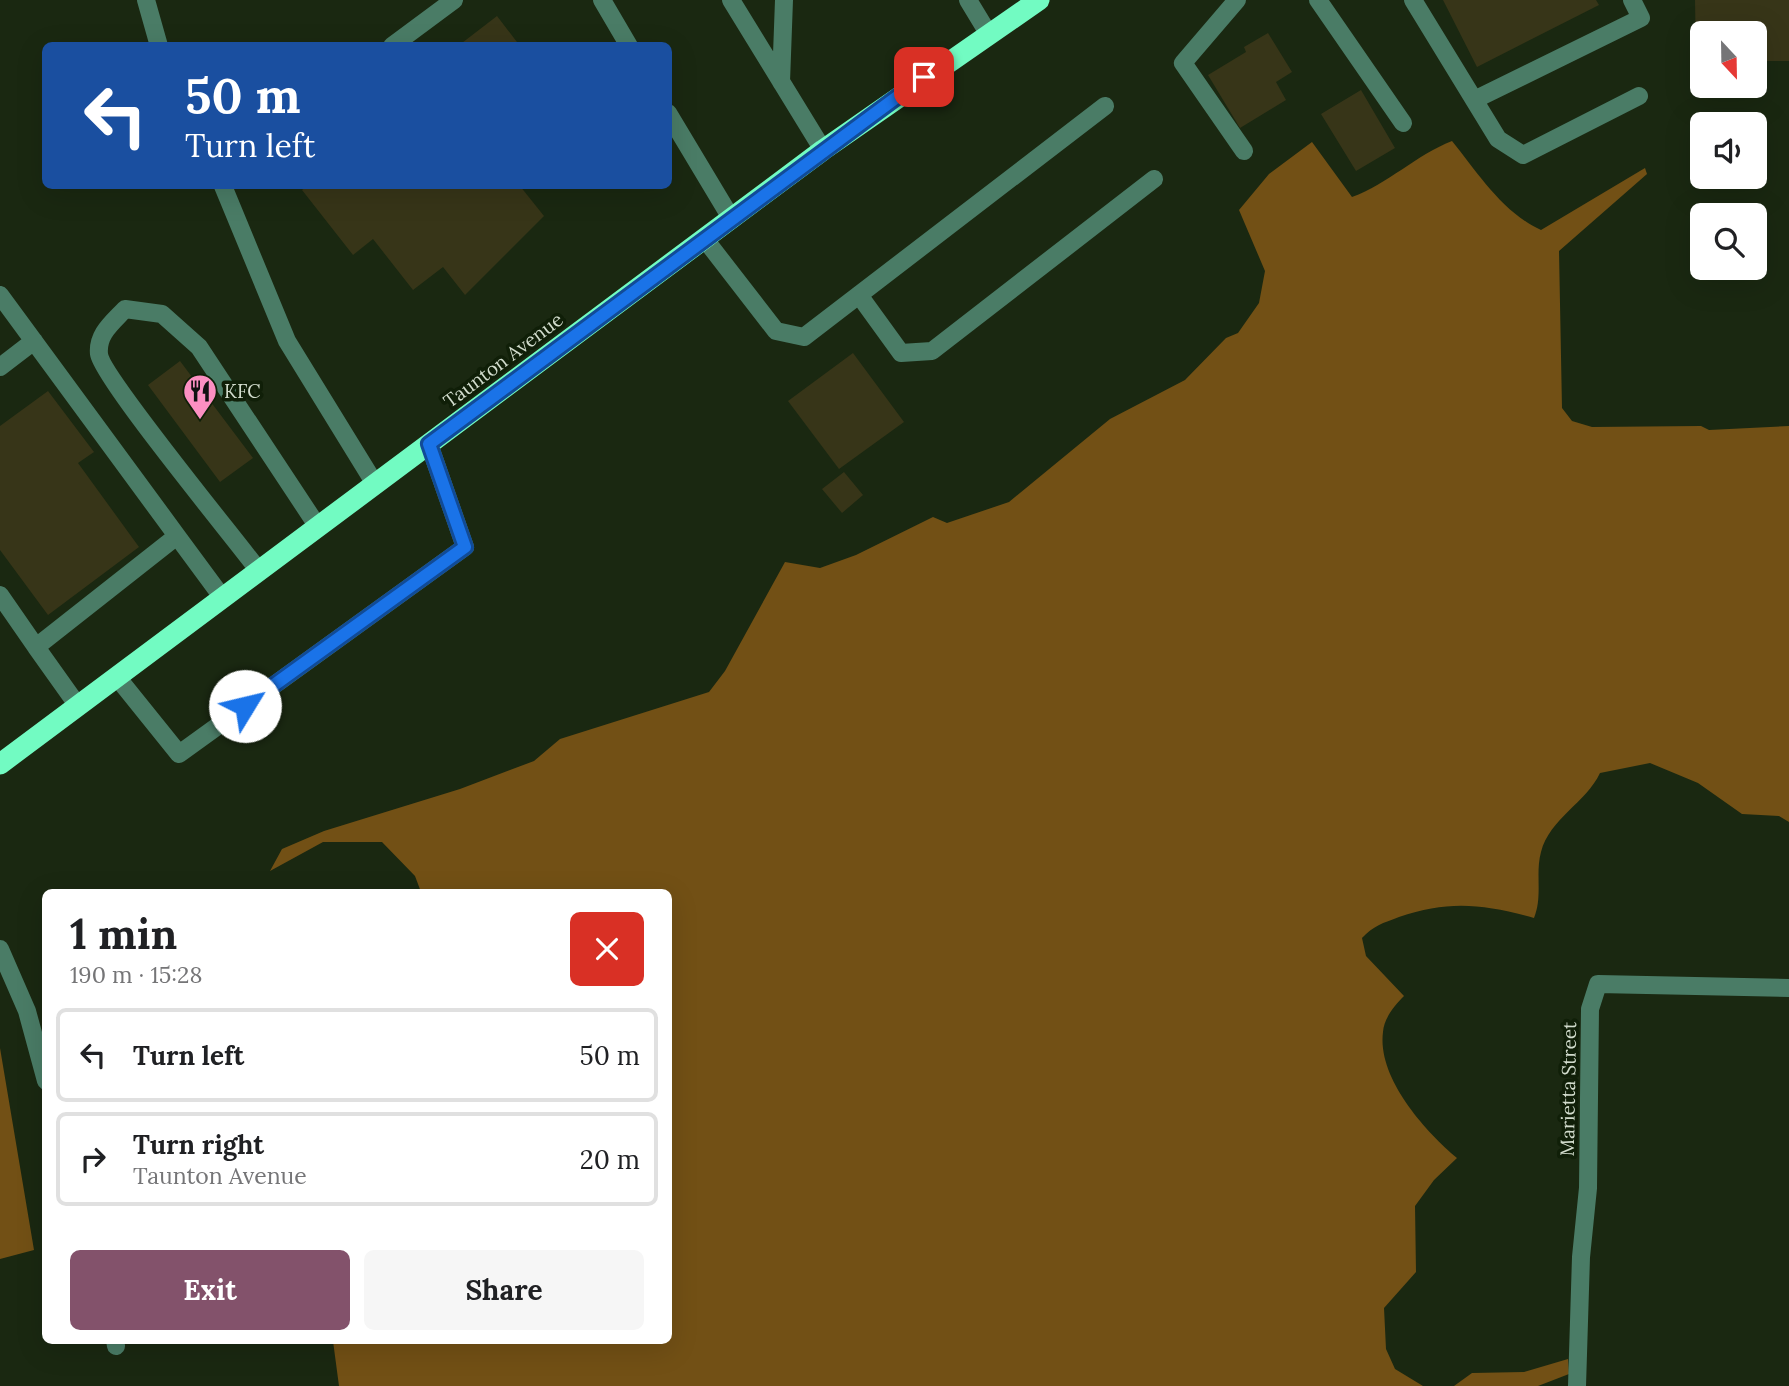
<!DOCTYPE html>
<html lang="en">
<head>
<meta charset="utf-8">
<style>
  :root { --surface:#fff; --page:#f6f6f6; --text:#202124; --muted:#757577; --line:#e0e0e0; --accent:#83526b }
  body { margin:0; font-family:Lora,serif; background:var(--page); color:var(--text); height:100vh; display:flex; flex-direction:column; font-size:26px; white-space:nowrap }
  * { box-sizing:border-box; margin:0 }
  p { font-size:23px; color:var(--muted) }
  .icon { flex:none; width:38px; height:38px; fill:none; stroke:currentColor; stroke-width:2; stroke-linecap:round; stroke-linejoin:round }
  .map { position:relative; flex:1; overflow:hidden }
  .panel { position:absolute; left:42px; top:889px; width:630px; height:455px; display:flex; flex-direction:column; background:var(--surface); border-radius:10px; box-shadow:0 7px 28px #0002 }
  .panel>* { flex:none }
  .top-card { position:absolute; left:42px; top:42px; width:630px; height:147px; border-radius:10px; box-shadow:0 7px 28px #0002; background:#1a4fa0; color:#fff; overflow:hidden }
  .needle { width:46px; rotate:158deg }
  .fabs { position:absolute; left:1690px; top:21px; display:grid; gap:14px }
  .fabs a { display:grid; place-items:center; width:77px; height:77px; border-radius:10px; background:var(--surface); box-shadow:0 7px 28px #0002; font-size:35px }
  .pin { position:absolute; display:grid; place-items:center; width:60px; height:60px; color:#fff; margin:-30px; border-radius:14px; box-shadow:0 4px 10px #0006 }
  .me { position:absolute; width:77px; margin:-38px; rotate:54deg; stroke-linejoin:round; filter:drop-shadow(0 0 5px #0008) }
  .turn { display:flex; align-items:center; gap:24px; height:147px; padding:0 28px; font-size:32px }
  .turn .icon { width:91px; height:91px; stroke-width:2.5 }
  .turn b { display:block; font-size:49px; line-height:60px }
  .round { display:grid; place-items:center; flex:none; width:74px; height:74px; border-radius:10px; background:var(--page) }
  .overview { display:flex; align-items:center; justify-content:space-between; height:119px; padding:0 28px }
  h1 { font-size:42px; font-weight:700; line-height:52px }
  .primary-button { display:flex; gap:14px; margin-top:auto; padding:14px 28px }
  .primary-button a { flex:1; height:80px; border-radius:10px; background:var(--accent); color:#fff; font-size:28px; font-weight:700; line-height:80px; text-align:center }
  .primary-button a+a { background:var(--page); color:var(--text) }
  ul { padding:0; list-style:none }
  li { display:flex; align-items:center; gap:21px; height:94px; margin:0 14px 10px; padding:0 14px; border:4px solid var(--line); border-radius:10px }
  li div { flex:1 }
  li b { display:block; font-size:26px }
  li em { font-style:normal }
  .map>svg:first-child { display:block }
  .forest { fill:#725015 }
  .building { fill:#373518 }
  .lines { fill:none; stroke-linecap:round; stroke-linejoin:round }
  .minor { stroke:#4a7c66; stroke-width:18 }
  .highway { stroke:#72fbc2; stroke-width:21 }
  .route-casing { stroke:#114b97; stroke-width:18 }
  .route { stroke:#1a73e8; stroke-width:12 }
  .labels { text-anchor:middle; stroke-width:7; stroke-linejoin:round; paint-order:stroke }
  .street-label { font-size:19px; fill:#d2dccd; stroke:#101f08 }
  .poi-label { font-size:19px; fill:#d2dccd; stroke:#101f08; text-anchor:start }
</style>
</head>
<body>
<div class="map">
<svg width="1789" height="1386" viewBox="0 0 1789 1386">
  <rect width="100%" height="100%" fill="#1a2811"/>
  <!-- forest -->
  <path class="forest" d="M1452,141C1478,173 1502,212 1541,230L1645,168L1647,174L1559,251L1562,408L1572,421L1592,427L1701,426L1709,430L1789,426V822L1779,816L1742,814L1698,783L1650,763L1600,773C1586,803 1550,818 1541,852C1535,874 1543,896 1534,918C1483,904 1449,900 1399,917C1383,923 1373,926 1362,938L1366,956L1404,996C1395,1005 1384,1018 1383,1032C1377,1078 1425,1131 1457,1158L1434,1180L1415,1206L1416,1272L1384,1308L1386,1349L1395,1369L1423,1386H339L333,1341L668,1340V892H421L415,876L382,842H323L270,871L282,849L324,831L460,789L534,761L560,739L709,692L725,671L785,562L820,568L856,555L933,517L947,523L1009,502L1110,419L1185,380L1226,338L1238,333L1259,303L1265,271L1239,210L1269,174L1312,142L1352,197C1388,184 1416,155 1452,141Z
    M0,1048L34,1250L0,1259Z
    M1568,1359L1569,1374L1538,1386H1454L1472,1373L1524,1372Z"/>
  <!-- building -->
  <path class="building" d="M1443,0H1596L1599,5L1477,67Z
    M1695,0H1789V61H1755V33H1703V63H1696Z
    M497,16L520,46H458Z
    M1268,33L1292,72L1276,82L1286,100L1240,128L1208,75L1246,52L1244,47Z
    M1361,90L1395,148L1356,171L1321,114Z
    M307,186H520L544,216L465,295L443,267L413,290L373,239L353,255L302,190Z
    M853,353L904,422L839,469L788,401Z
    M180,361L253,458L220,482L148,385Z
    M48,391L94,452L78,463L139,547L48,615L0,550V426Z
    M844,472L863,495L842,513L822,489Z"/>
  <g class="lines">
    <!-- minor -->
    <path class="minor" d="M146,0L159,46
      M602,0L629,46
      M731,0L823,150
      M968,0L988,33
      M1237,0L1183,63L1244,151
      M1318,0L1403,123
      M1413,0L1498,139L1523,155L1639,96
      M392,46L454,0
      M781,82L784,0
      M1474,100L1641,18L1632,0
      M668,113L731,218
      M223,186L287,341L375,484
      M704,238L776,331L804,337L1105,106
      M0,295L177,536
      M859,295L901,353L932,351L1154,179
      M0,367L34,341
      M259,571C236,540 101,376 99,354C97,334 112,323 125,309L162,314L199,347L318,527
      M0,595L36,647
      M117,677L179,754L465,547L429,444
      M78,706L36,647L177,536L222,597
      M0,949L27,1011L46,1081
      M115,1340L116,1346
      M1577,1386L1581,1257L1588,1188L1590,1009L1598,984L1789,988"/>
    <!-- highway -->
    <path class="highway" d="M0,764L823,150L1039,0"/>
  </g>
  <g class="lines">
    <!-- route casing -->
    <g class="route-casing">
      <path id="route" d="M245,706L465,547L429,444L924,77"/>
    </g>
    <!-- route -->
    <use href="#route" class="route"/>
  </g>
  <!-- icons -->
  <defs>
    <g id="restaurant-pin" transform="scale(1.75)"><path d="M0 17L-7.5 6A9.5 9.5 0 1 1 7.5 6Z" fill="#fc8fc2" stroke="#101f08"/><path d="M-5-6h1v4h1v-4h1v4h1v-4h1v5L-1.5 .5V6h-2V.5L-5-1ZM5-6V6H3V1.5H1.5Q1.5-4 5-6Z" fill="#111"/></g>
  </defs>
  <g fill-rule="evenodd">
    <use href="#restaurant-pin" x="200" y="391"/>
  </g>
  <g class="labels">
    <!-- street labels -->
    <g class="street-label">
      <text transform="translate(503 360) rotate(-37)" y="7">Taunton Avenue</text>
      <text transform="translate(1568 1089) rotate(-89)" y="7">Marietta Street</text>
    </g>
    <!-- poi labels -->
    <g class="poi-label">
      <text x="224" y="398">KFC</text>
    </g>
  </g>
</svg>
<div class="fabs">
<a><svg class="needle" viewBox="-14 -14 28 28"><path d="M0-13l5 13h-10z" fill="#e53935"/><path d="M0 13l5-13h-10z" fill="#757577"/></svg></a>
<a><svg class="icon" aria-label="sound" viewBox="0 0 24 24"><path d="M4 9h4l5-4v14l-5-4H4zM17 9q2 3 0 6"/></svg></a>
<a><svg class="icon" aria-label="search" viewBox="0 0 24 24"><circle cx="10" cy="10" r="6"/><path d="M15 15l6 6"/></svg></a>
</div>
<div class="pin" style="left:924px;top:77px;background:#d93025"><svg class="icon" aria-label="arrive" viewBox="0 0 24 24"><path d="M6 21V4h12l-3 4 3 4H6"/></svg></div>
<svg class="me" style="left:245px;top:706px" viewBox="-20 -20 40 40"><circle r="19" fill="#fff"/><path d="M0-13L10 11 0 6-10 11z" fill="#1a73e8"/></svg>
<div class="top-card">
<div class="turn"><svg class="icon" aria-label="left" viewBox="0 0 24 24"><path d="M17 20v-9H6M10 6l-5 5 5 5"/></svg><div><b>50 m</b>Turn left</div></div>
</div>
<section class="panel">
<div class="overview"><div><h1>1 min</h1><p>190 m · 15:28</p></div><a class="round" style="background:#d93025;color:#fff"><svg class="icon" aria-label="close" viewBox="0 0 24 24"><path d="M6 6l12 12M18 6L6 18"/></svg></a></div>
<ul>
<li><svg class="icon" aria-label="left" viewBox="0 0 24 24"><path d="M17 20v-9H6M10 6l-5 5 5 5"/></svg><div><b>Turn left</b></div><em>50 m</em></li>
<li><svg class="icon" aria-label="right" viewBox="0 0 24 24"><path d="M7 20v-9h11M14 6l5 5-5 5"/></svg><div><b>Turn right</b><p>Taunton Avenue</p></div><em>20 m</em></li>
</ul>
<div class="primary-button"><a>Exit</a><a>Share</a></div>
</section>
</div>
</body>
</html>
